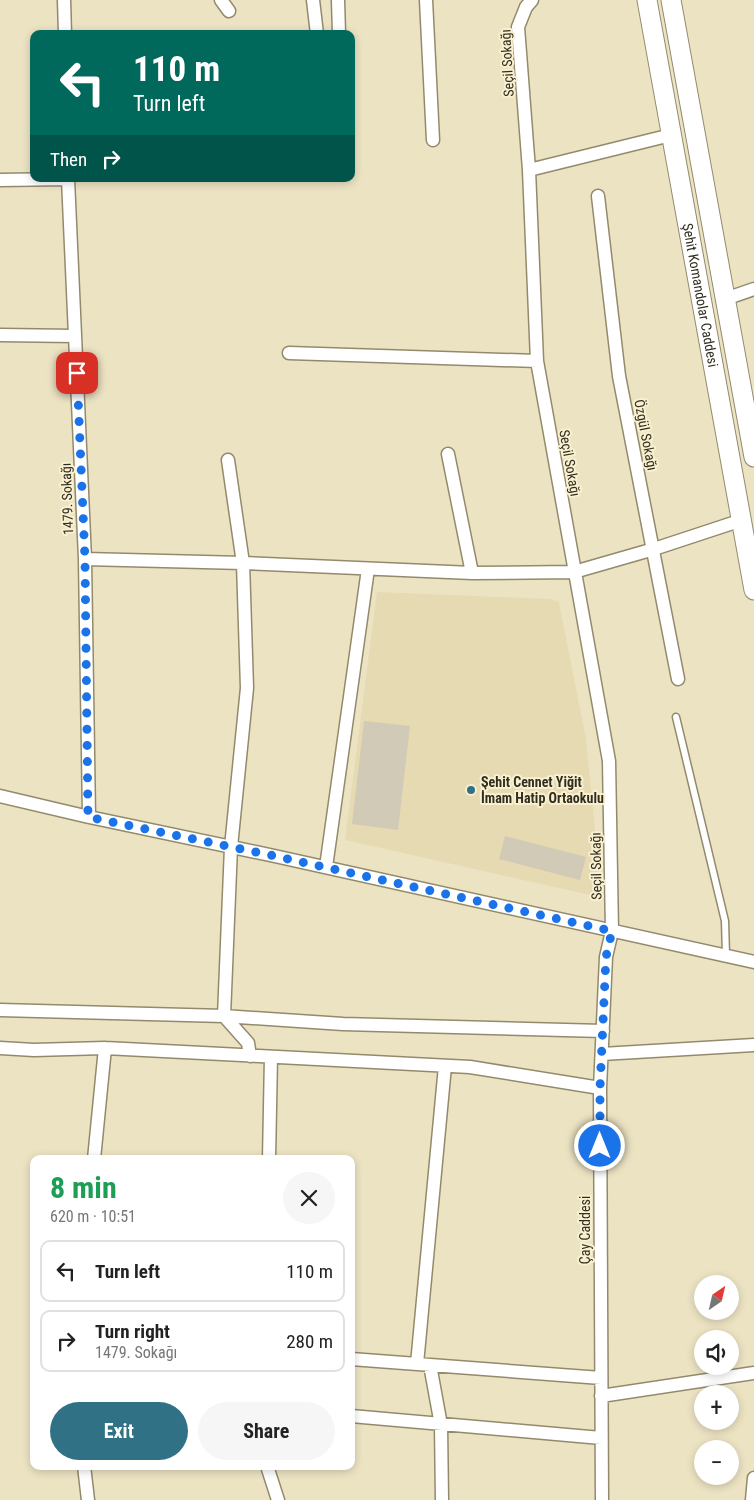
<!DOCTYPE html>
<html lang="en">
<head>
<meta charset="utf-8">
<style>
  :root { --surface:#fff; --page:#f6f6f6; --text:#222; --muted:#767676; --line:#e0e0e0; --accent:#317185 }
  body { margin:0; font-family:"Roboto Condensed",sans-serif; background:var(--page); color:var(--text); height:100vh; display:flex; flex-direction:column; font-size:19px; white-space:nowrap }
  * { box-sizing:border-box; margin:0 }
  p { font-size:16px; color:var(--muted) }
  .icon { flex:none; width:28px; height:28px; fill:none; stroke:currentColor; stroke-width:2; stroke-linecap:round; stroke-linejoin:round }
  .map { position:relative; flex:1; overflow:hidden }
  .side { position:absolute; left:30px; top:1155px; width:325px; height:315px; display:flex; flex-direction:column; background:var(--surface); border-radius:10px; box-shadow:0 2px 8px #0003 }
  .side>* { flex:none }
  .top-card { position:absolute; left:30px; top:30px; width:325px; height:152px; border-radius:10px; box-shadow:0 2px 8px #0003; background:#00695c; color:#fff; overflow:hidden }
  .needle { width:32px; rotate:34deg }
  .tools { position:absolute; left:694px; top:1275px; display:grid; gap:10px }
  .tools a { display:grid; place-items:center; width:45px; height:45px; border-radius:50%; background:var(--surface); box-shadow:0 2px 8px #0003; font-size:25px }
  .pin { position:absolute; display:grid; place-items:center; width:42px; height:42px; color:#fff; margin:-21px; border-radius:10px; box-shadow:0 2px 8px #0006 }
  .me { position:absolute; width:55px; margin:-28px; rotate:0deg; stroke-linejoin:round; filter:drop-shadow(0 0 4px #0008) }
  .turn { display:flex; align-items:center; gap:18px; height:105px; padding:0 20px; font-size:22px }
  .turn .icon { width:65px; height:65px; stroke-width:2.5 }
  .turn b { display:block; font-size:35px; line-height:42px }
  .then { display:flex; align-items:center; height:48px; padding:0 20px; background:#0003; gap:10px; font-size:19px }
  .round { display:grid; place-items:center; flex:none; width:52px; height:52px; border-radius:26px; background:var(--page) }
  .head { display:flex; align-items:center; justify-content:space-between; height:85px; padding:0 20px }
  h1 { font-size:30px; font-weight:700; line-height:38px; color:#1e9e55 }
  .button { display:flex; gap:10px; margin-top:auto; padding:10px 20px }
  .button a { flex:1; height:58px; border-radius:30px; background:var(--accent); color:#fff; font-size:20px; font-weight:700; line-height:58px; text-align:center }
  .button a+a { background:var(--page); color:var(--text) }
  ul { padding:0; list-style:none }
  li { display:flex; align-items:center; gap:15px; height:62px; margin:0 10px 8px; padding:0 10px; border:2px solid var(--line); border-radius:10px }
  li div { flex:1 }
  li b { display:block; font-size:19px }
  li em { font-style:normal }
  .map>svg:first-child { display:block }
  .built { fill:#e6dab3 }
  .green { fill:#d0cab6 }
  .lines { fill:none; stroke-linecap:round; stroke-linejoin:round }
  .lane-casing { stroke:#938a6d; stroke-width:9 }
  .street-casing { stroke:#938a6d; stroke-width:15 }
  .primary-casing { stroke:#938a6d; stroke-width:21 }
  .lane { stroke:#fff; stroke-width:6 }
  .street { stroke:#fff; stroke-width:12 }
  .primary { stroke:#fff; stroke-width:19 }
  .route { stroke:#1a73e8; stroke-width:9; stroke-dasharray:0 16.2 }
  .poi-dot { fill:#317185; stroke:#f9f0d0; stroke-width:2 }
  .labels { text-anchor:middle; stroke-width:4; stroke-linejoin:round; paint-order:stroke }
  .street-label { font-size:14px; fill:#312e21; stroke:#f9f0d0 }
  .poi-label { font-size:14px; font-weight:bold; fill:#312e21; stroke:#f9f0d0; text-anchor:start }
</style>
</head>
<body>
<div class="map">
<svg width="754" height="1500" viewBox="0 0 754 1500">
  <rect width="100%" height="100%" fill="#ece3c3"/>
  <!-- built -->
  <path class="built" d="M377,592L550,599L559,602L586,739L601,891L590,895L345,840Z"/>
  <!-- green -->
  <path class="green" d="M364,721L410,726L398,830L352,824Z
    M505,836L586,857L580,880L499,859Z"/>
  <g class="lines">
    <!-- lane casing -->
    <g class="lane-casing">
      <path id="lane" d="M676,717L725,921L726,955"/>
    </g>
    <!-- street casing -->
    <g class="street-casing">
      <path id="street" d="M64,0L65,34
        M221,0L229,11
        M313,0L317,34
        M338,0L339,34
        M426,0L433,140
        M532,0L526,7L518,27L529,170L537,361L609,761L612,931L606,957L600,1088L602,1500
        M529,170L671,135
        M0,180L68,179L85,559L89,817
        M598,196L619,376L678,679
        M725,299L754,289
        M0,335L75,336
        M289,353L537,361
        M448,454L472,573
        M228,460L243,563L247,688L231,847L224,1016L248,1043L250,1056
        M85,559L243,563L472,573L574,572L654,549L742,520
        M0,796L89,817L270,855L754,962
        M326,867L368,569
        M0,1010L224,1016L343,1024L603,1031
        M0,1048L34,1050L105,1048L470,1067L600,1088
        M602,1054L754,1045
        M94,1159L105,1048
        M269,1159L271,1057
        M351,1359L601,1378
        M417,1364L445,1066
        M430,1365L441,1425L442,1500
        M601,1396L754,1373
        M351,1416L601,1438
        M84,1466L88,1500
        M267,1466L278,1500
        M752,1500L754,1478"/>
    </g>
    <!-- primary casing -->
    <g class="primary-casing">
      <g id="primary">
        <path id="s1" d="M647,0L754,590"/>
        <path d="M671,0L754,457"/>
      </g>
    </g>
    <!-- lane -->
    <use href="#lane" class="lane"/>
    <!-- street -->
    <use href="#street" class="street"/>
    <!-- primary -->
    <use href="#primary" class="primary"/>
  </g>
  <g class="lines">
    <!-- route -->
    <path class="route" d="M77,373L85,559L88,817L270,855L612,931L606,957L600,1088V1146"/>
  </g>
  <!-- markers -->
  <circle class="poi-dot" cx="471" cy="790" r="5"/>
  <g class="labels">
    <!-- street labels -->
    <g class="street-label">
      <text transform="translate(507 63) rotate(-93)" y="5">Seçil Sokağı</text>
      <text dy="5" stroke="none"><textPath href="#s1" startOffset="300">Şehit Komandolar Caddesi</textPath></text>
      <text transform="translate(646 435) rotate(79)" y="5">Özgül Sokağı</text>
      <text transform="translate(570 463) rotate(80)" y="5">Seçil Sokağı</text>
      <text transform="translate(67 499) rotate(-92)" y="5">1479. Sokağı</text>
      <text transform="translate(596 866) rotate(-91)" y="5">Seçil Sokağı</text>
      <text transform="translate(585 1230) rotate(-90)" y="5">Çay Caddesi</text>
    </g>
    <!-- poi labels -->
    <g class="poi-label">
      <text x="481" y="787">Şehit Cennet Yiğit<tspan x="481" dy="16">İmam Hatip Ortaokulu</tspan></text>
    </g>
  </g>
</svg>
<div class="tools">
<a><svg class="needle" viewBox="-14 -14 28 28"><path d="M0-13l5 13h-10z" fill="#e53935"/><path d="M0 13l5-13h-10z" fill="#767676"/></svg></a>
<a><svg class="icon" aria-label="sound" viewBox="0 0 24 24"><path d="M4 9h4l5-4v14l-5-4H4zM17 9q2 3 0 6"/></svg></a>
<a>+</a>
<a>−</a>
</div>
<div class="pin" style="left:77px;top:373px;background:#d93025"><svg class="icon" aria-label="arrive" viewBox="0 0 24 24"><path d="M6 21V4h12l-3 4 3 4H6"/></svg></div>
<svg class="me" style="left:600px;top:1146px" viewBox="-20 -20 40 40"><circle r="17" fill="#1a73e8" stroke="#fff" stroke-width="3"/><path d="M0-11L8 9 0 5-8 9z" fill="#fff"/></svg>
<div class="top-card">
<div class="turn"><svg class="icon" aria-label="left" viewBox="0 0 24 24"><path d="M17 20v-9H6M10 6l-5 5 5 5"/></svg><div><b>110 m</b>Turn left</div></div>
<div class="then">Then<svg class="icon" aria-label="right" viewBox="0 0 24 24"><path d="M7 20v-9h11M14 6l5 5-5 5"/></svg></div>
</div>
<section class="side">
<div class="head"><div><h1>8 min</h1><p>620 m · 10:51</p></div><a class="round"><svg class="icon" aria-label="close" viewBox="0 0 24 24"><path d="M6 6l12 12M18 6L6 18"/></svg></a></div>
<ul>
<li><svg class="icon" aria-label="left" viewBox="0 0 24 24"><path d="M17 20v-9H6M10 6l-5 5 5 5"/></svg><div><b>Turn left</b></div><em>110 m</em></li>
<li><svg class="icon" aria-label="right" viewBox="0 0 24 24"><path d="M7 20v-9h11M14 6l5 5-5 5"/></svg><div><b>Turn right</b><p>1479. Sokağı</p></div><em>280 m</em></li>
</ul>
<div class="button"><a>Exit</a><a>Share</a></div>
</section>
</div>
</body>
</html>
